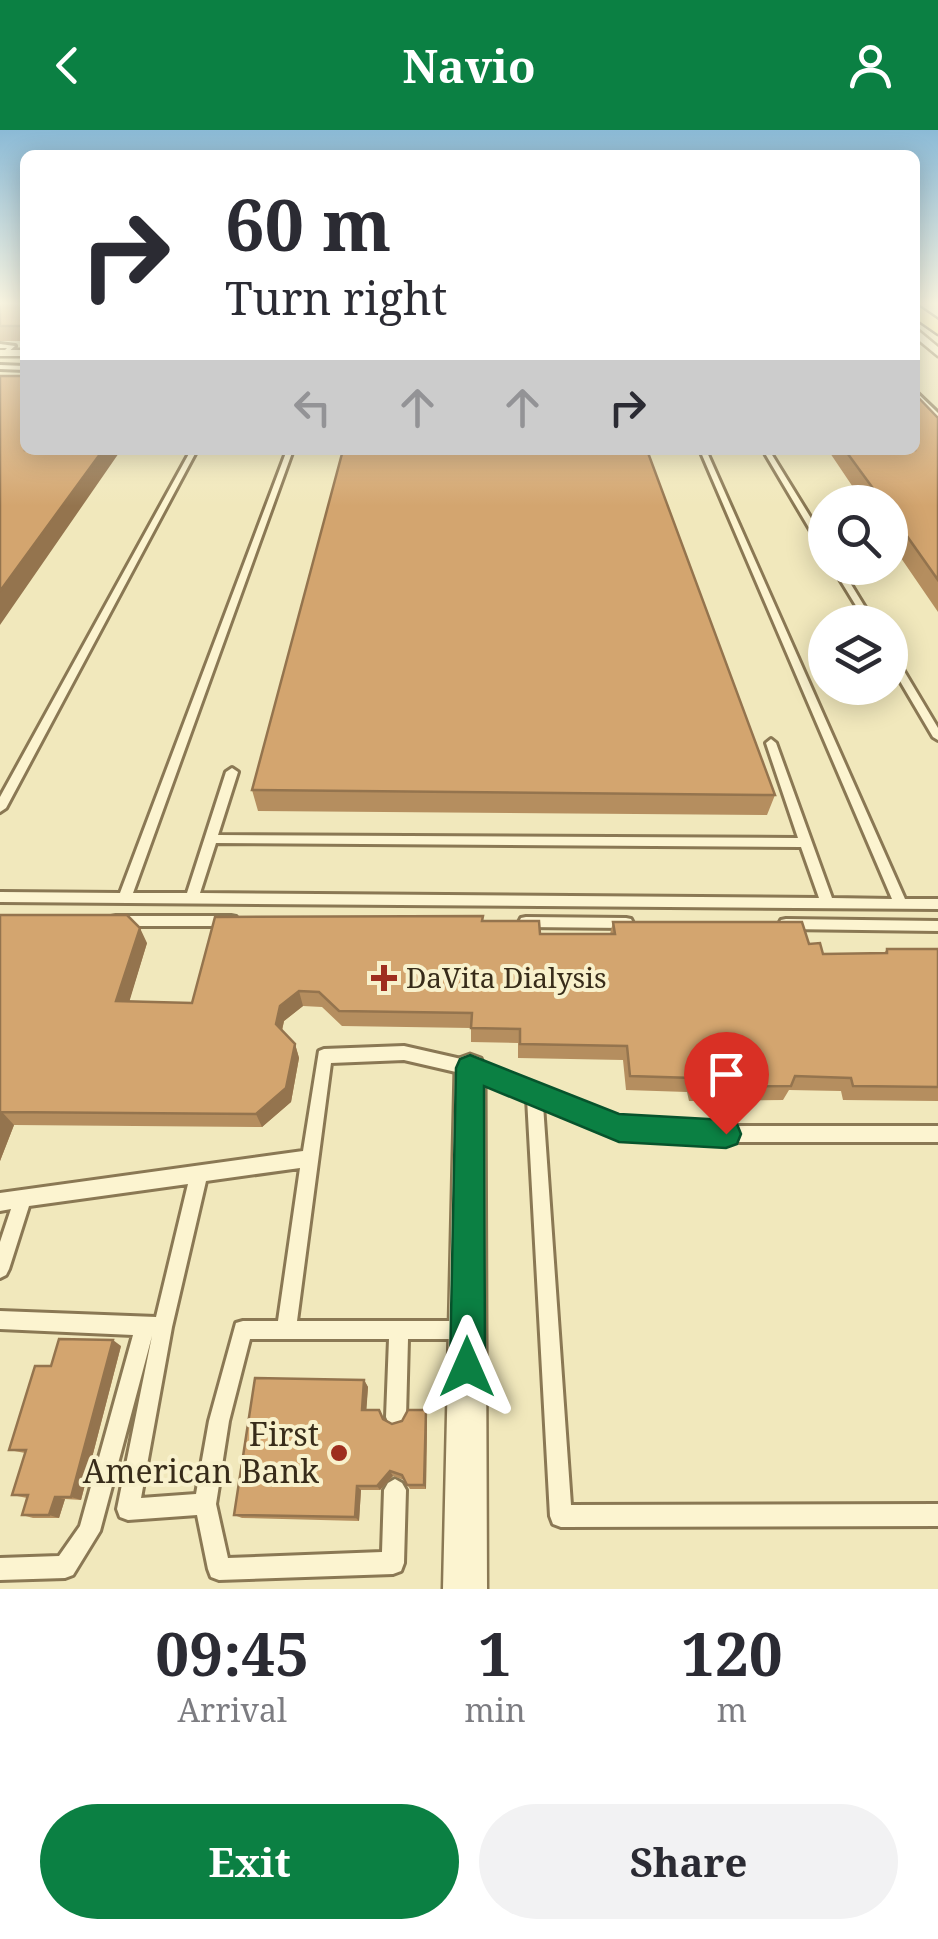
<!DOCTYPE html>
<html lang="en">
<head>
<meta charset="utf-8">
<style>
  :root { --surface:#fff; --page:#f2f2f3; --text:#2b2b33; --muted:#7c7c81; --accent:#0b8043 }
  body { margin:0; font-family:"Noto Serif",serif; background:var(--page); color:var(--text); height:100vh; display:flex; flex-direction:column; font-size:38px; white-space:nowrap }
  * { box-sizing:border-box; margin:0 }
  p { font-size:32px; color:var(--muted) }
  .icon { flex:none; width:55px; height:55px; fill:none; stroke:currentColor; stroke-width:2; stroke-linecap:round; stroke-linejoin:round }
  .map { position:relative; height:1459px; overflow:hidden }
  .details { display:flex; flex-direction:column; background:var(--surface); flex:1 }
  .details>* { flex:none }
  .top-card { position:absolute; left:20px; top:20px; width:900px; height:305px; border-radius:15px; box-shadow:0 5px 25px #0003; background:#fff; color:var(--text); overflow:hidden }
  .tools { position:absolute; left:808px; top:355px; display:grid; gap:20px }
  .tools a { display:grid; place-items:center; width:100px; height:100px; border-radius:50%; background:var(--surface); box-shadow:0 5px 25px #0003; font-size:50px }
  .pin { position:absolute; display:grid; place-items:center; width:85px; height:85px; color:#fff; margin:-102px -42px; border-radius:50% 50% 50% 0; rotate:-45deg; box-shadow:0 0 10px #0007 }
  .pin .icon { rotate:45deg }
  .me { position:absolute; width:110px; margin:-55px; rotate:0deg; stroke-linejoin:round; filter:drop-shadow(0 0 8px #0008) }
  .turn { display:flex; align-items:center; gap:35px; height:210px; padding:0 40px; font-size:45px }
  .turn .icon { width:130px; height:130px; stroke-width:2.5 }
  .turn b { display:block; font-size:70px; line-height:85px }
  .lanes { display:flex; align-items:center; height:95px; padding:0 40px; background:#0003; justify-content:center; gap:50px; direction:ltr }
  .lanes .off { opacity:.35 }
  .eta { display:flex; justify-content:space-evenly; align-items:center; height:170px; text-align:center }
  .eta b { font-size:60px; font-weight:700; line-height:70px }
  .action { display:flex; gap:20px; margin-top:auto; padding:20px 40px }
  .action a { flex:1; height:115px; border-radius:60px; background:var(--accent); color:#fff; font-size:40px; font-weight:700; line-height:115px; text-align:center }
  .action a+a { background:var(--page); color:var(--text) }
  header { display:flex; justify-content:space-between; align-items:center; height:130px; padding:0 40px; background:var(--accent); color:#fff; font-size:45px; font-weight:700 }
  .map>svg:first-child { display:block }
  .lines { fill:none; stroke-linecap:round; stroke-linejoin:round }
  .service-casing { stroke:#8a7854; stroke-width:6 }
  .minor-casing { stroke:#8a7854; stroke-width:5 }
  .primary-casing { stroke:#574429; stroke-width:5 }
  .service { fill:#fcf4d0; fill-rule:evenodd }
  .minor { fill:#fcf4d0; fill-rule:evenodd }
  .primary { fill:#f9e590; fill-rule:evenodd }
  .wall { fill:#b58e5f }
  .shaded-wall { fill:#94744e }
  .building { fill:#d3a56f; stroke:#94744e; stroke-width:2.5 }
  .route { fill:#0b8043; stroke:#07532c; stroke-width:2.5 }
  .poi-dot { fill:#9e2e1f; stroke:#f8f1cc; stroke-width:4 }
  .labels { text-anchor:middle; stroke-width:8; stroke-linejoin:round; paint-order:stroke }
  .poi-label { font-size:28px; fill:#382c1a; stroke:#f8f1cc; text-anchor:start }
  .near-poi-label { font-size:32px; fill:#382c1a; stroke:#f8f1cc; text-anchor:end }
</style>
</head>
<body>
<header><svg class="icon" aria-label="back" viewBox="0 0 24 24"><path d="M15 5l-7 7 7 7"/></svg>Navio<svg class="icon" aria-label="person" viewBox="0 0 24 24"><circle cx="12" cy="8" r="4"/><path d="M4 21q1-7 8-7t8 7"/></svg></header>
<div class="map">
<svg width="938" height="1459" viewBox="0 0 938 1459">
  <rect width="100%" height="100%" fill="#f1e8bc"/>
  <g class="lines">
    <!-- service casing -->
    <g class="service-casing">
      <path id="service" d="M0,214L15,216L5,225L2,223L7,218H0Z
        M0,235L25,236V240L0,239Z
        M915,261L938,283V289L915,267Z
        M191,320H197L6,678L0,682V667Z
        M287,320H293L133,763H187L226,642L232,638L238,642L218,705L798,708L766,613L771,609L776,613L832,768L892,769L700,320H706L905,769H938V779L0,772V762L120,763ZM216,713L801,717L819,768L200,763Z
        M763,320H769L825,411V420L821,418Z
        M833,438H841L874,492H866Z
        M890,523L895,526L938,598V610L933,607L890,534Z
        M116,786H231L236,787L238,791L236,795L231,796H116L111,795L109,791L111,787Z
        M526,787L626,788L631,789L633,793L631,797L626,798L526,797L521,796L519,792L521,788Z
        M786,789L938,791V801L786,799L781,798L779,794L781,790Z
        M404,916L470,931L619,990L699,996H938V1012H699L619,1006L543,975L571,1375L938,1374V1396L561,1397L553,1394L550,1386L527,968L469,945L404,930L331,933L297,1191H463L470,1193L472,1200L470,1207L463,1209H408L406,1287L403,1294L396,1297L389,1294L386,1287L389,1209H250L229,1291L216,1374L228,1428L382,1422L384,1360L388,1353L395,1349L402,1353L406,1360L404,1433L401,1441L393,1444L219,1450L211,1447L208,1439L197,1385L128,1390L120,1387L117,1379L152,1206L100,1401L73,1445L65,1448L0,1450V1428L59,1426L80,1396L133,1205L0,1199V1181L156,1187L188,1054L29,1076L9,1139L6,1145L0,1148V1112L11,1079L0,1081V1063L303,1021L319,921L324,919ZM300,1038L278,1191H243L236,1193L209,1291L196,1364L141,1368L172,1197L206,1051Z"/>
    </g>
    <!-- minor casing -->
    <g class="minor-casing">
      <path id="minor" d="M915,198L938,217V226L915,207Z
        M0,220H25V226H0Z
        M470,924L481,928L485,938L487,1459H443L455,938L459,928Z"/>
    </g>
    <!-- primary casing -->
    <g class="primary-casing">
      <path id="primary" d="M915,174L938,190V204L915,188Z"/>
    </g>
    <!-- service -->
    <use href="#service" class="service"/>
    <!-- minor -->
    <use href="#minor" class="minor"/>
    <!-- primary -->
    <use href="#primary" class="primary"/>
  </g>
  <!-- wall -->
  <path class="wall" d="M0,172H25V211H0Z
    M938,288V482L890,412V372H863L828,320H915Z
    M252,660L775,665L767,685L258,681Z
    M0,785L147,813L129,871L192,873L482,791L540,804H610L613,792L809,814L823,824L884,823L887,819H938V971L843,970L841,961L789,960L783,970L689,971L687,962L626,960L623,930L518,928V913L471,912V898L342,896L322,877L303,876L284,891L282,901L295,914L299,928L291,972L262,997L14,995L0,1031Z
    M121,1216L81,1370L65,1369L59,1388H33L22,1385L27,1368L12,1365L25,1323L9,1320Z
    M364,1250L368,1257L366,1280L392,1294L426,1280L427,1287L426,1359H410L404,1350L393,1346L380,1360H361L359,1391L242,1388L234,1385Z"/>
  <!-- shaded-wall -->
  <path class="shaded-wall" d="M103,320H121L0,495V461Z
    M140,798L147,813L125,886L116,871Z
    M299,861L303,876L284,891L280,908L276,894L280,876Z
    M295,914L299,928L291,972L262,997L256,984Z
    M2,982L14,995L0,1031V987Z
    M113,1210L121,1216L81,1370L71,1367Z
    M364,1250L368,1257L366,1286L362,1280Z
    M426,1280L427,1287L426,1359L424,1355Z
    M390,1341L393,1346L380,1360L377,1356Z
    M357,1356L361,1360L359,1391L355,1387Z
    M55,1367L65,1369L59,1388L49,1385Z"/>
  <!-- building -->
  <path class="building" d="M0,172H25V196H0Z
    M0,246H25V320H103L0,461Z
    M915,264L938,288V450L890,382V372H883L845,320H915Z
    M343,320H647L775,665L252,660Z
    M0,785H127L140,798L116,871L192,873L215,787L483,786L482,791H539L540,804H615L613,792H802L809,814L820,813L823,824L887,823V819H938V957L853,956L851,948L795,946L791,956L695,957L693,948L630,946L627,916L520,914V899L471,898L472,883L339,881L319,862L299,861L280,876L276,894L295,914L286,958L256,984L2,982L0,987Z
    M59,1209L113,1210L71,1367H55L49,1385H22L28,1365H12L26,1320H9L35,1236H51Z
    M255,1248L364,1250L362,1280H379L383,1289L392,1294L402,1291L408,1280H426L424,1355H407L402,1345L390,1341L377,1356H357L355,1387L234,1385Z"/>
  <!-- sky -->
  <linearGradient id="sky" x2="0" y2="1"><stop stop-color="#8bbad6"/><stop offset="0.46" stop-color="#f9f5e1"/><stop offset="1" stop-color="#f9f5e1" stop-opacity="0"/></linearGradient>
  <rect width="938" height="376" fill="url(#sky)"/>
  <!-- route -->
  <path class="route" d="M470,925L619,984L726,990L737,994L741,1004L737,1014L726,1018L619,1012L484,956L485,1237L480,1249L467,1255L455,1249L450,1237L456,938L460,929Z"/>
  <!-- markers -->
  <g class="poi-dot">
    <path d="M379 833h10v10h10v10h-10v10h-10v-10h-10v-10h10z"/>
    <circle cx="339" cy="1323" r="10"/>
  </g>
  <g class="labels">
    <!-- poi labels -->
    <g class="poi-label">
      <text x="406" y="858">DaVita Dialysis</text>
    </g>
    <!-- near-poi labels -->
    <g class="near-poi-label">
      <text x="319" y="1316">First<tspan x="319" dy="37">American Bank</tspan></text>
    </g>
  </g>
</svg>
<div class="tools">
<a><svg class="icon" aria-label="search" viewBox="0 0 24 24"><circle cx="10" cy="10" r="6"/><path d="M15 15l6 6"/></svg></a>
<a><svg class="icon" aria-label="layers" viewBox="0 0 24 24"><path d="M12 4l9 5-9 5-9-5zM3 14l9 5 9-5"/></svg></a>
</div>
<div class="pin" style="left:726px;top:1004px;background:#d93025"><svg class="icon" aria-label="arrive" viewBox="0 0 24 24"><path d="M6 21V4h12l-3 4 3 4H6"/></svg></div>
<svg class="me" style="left:467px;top:1237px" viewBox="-20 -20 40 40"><path d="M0-17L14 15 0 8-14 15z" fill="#0b8043" stroke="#fff" stroke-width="4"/></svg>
<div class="top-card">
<div class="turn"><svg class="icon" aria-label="right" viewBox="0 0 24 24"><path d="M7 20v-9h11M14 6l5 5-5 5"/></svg><div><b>60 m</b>Turn right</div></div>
<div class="lanes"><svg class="icon off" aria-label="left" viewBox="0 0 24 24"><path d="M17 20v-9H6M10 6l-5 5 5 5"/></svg><svg class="icon off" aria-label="ahead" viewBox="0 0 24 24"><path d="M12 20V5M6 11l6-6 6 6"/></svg><svg class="icon off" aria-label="ahead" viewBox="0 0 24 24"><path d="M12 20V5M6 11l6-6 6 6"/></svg><svg class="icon" aria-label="right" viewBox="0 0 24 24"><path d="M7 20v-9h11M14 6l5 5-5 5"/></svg></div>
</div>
</div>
<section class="details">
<div class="eta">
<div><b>09:45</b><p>Arrival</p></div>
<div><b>1</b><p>min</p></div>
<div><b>120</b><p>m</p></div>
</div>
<div class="action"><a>Exit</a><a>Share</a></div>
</section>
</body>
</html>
